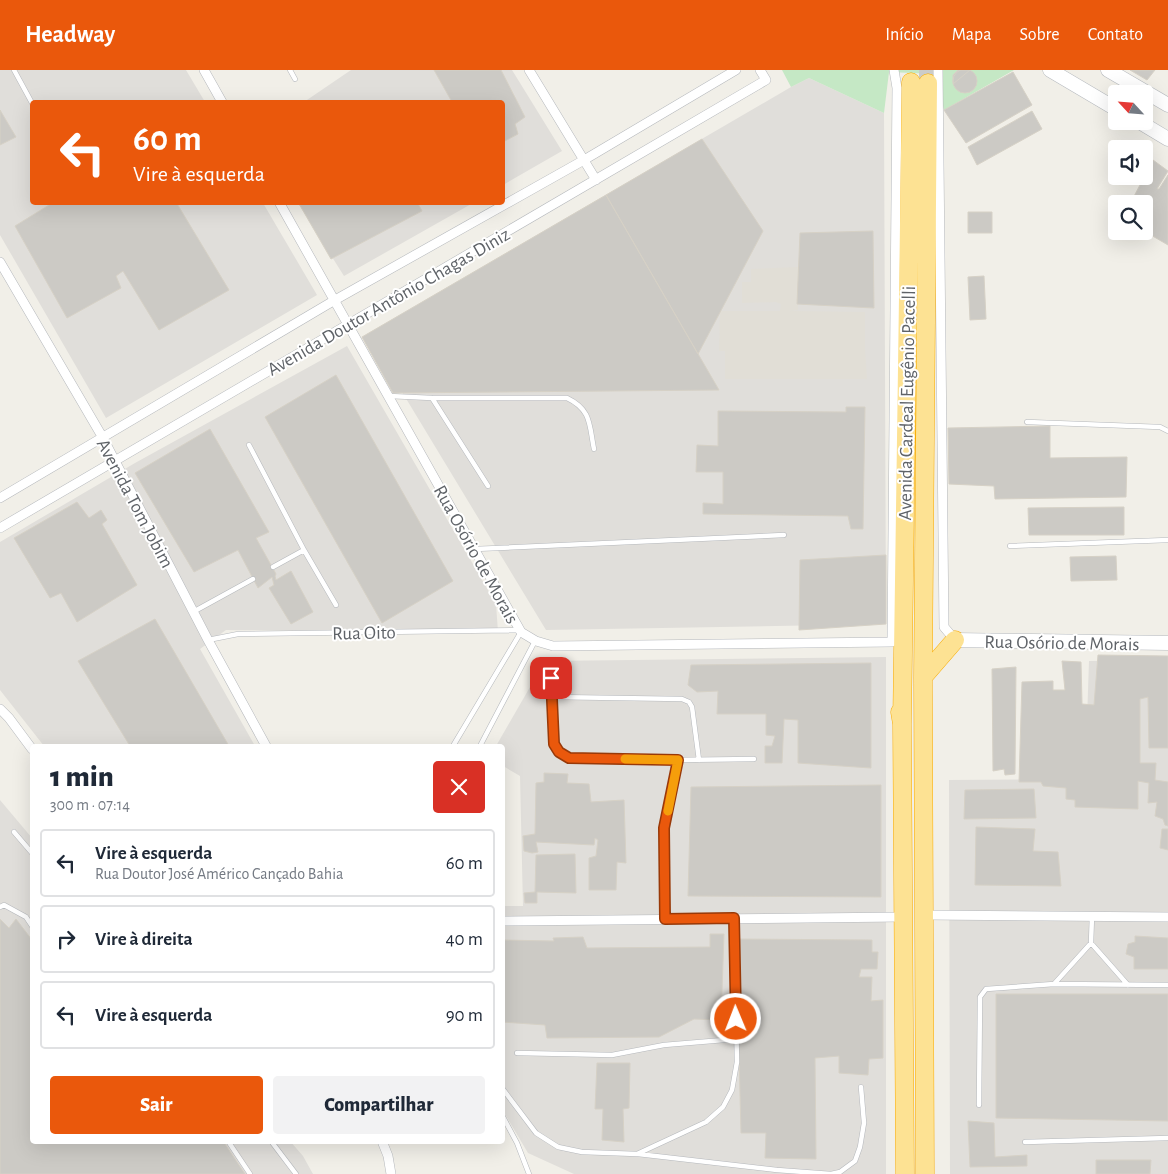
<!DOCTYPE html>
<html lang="pt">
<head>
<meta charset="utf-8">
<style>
  :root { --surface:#fff; --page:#f2f2f3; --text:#1f2937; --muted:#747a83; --line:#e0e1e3; --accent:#ea580c }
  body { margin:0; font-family:"Alegreya Sans",sans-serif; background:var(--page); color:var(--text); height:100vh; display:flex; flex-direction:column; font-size:19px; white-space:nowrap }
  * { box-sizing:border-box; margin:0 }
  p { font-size:16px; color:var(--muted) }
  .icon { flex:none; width:28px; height:28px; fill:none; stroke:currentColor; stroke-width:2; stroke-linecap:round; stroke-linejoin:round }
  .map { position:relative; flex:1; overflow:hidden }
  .details { position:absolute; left:30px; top:674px; width:475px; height:400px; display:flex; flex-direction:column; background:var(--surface); border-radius:5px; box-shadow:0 5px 20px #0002 }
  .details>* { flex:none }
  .hud { position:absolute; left:30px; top:30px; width:475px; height:105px; border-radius:5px; box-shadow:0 5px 20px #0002; background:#ea580c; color:#fff; overflow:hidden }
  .needle { width:32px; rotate:296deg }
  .controls { position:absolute; left:1108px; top:15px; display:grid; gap:10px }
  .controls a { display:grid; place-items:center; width:45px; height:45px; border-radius:5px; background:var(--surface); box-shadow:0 5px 20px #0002; font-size:25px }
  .pin { position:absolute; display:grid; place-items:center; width:42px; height:42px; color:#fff; margin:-21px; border-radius:10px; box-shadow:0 2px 8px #0006 }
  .me { position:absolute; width:55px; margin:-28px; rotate:359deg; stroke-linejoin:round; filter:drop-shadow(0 0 4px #0008) }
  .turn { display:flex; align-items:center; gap:18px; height:105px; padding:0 20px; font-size:22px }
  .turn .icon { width:65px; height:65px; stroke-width:2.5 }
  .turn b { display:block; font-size:35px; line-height:42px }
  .round { display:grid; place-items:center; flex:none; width:52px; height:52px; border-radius:5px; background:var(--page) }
  .summary { display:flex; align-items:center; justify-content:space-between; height:85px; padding:0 20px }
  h1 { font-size:30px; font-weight:800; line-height:38px }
  .cta { display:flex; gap:10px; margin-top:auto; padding:10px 20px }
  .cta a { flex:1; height:58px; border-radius:5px; background:var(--accent); color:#fff; font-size:20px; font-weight:800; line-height:58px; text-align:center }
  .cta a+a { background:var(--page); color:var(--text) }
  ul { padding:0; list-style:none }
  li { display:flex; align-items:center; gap:15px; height:68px; margin:0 10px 8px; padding:0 10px; border:2px solid var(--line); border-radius:5px }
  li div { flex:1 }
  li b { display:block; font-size:19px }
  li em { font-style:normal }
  header { display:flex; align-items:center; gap:30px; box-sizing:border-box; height:70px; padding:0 25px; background:var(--accent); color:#fff }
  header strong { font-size:24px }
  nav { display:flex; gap:28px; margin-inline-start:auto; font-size:18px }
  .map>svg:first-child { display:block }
  .industrial { fill:#e0deda }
  .education { fill:#e1ded6 }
  .green { fill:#c5e8c5 }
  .building { fill:#cccac5; stroke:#d6d1c6 }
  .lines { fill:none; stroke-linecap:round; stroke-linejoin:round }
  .highway-tunnel { stroke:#ccccc8; stroke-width:18; stroke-dasharray:18 9; stroke-linecap:butt }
  .lane-casing { stroke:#b5b8bc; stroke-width:5.5 }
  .street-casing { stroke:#b5b8bc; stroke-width:10 }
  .secondary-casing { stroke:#b6babf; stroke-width:15 }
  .highway-casing { stroke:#f9ab00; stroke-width:19 }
  .lane { stroke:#fff; stroke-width:4.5 }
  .street { stroke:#fff; stroke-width:9 }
  .secondary { stroke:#fff; stroke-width:14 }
  .highway { stroke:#fde293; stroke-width:18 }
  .route-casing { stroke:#983908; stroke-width:12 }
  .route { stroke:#ea580c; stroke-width:9 }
  .slow { stroke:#f59e0b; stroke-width:9 }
  .labels { text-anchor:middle; stroke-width:4; stroke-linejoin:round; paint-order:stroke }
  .street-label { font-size:19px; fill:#5f6368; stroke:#fff }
</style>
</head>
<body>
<header>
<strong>Headway</strong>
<nav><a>Início</a><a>Mapa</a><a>Sobre</a><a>Contato</a></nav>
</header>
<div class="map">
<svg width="1168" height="1104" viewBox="0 0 1168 1104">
  <rect width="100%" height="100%" fill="#f1efe8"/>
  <!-- industrial -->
  <path class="industrial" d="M0,0H186L205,32H32V132L263,133L317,225L106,348L0,165Z
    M351,0H512L562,81L503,115L502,32H304Z
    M809,8L884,43L886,554L546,560L367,264L791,17Z
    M298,133H473L344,206Z
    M347,276L496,534L498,562L226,560L200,579L255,676H44L0,620V472L135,393Z
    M886,587V1104H574L528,1083L502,1039L503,836H523L520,706L503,696L502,676H496L545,591Z
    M1168,590V1104H950L949,710L1085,709L1089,591Z
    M0,730L32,768V1071H290L303,1086L313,1104H0Z"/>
  <!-- education -->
  <path class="education" d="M798,197V240L788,241L865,242V279L867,309H725V281H719L720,241H780L781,234L776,232L742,233V212H751V199Z"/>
  <!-- green -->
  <path class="green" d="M782,0H1014L944,40L935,4L889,2L884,43L809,8L791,17Z"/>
  <!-- building -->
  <path class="building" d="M953 11a12 12 0 1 1 24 0a12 12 0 1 1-24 0Z
    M434,0H501L525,47L515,54L518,64L503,72L502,32H452Z
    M958,0H970L953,14V5Z
    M1130,0H1155L1147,10Z
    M1013,2L1032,35L966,73L944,40Z
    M0,40L16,67L0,75Z
    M1032,41L1042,59L977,95L968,77Z
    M702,69L763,161L698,284L606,125Z
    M1153,90L1168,101L1157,119H1159L1168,105V175L1144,161V134H1130Z
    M606,125L719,320L393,323L362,267Z
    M54,132H176L229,220L159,260L123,201L116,206L121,218L67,248L15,156Z
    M298,132H417L422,141L331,189Z
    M968,142H992V163H968Z
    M873,161L874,238L797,234L800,163Z
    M984,206L986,249L970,250L968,207Z
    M336,305L453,511L382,553L265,347Z
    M846,337H865L863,459H851L848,446L703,444V433L723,434V402H696L697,375L718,376V341L846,342Z
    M1050,356V388L1127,387L1126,427L995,429L994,416L949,414L948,358Z
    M210,359L269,462L256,468L276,504L275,506L276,510L291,501L313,542L291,554L269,518L274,515L272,507L258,518L238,480L194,502L135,403Z
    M77,432L89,448L101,440L107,450L102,454L137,515L77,552L61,523L50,528L14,468Z
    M1124,437V465H1029L1028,438Z
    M886,485V554L799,560L800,490Z
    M1116,486L1117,510L1071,511L1070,487Z
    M155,549L229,676H130L78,591Z
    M1098,585L1168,586V678H1149L1148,627L1140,629V693H1156L1155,710L1168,712V756L1165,755L1163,749L1155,746L1157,732L1148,733L1149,713L1138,711V739L1075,737V730L1066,729V718L1043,716L1041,712H1019L1022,612L1053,611V620H1065L1062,591L1081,592L1082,634L1094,635Z
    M871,593V698L798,693V650L784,649L782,693H765V676H772L775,666L766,665V644H717L718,621L697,622L688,615L691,595Z
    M1016,597L1015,704L1005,705L1004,699L993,701L992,599Z
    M544,703L568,704L567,713L589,714L591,732L624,730L626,793L617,792L616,820H589V788L596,786L598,770L595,768L594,775L536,772L538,782L532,783L524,781L523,766L535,764L536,713L544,712Z
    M881,715V827L688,826L691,717Z
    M1034,719L1036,748L964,749L965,720Z
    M976,757L1035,759L1033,781L1058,782L1061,816L975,815Z
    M1162,759H1168V780L1160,778Z
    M575,784L576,823L537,822V833H525L524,823L535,822L536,785Z
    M0,849L9,858L16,849L32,870V1071H223L245,1104H0Z
    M710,864H724L721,950L694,949L659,967L547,968L545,955L502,952V870L554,871L553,868L583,867L587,878L710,877Z
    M1135,866L1168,868V899H1134V887L1126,884L1128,874L1135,872Z
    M736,869L872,870V882H878L877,899H861L859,907H872L871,931L883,930V988L869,989L868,1005L839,1003V986L815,988L816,1089L765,1088L766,1063H741Z
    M996,924H1168V1051L996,1048Z
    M597,993H630L629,1038L623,1039L624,1072L602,1070L603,1039H595Z
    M968,1051L994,1053L995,1087L1027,1085V1096L970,1097Z
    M1096,1090H1151L1150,1104H1096Z"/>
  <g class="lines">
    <!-- highway-tunnel -->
    <path class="highway-tunnel" d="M928,0V13"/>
    <!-- lane casing -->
    <g class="lane-casing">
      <path id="lane" d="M14,0L32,33
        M290,0L295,9
        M389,326L432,328H567C592,340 589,355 594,379
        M432,328L488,416
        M1027,352L1160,357L1168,361
        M249,375L304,480L273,497
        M1010,476L1168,470
        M475,479L784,465
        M304,480L336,535
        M193,542L253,509
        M208,570L238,564L520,560
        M551,608L553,674L559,682L569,688L678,690
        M552,627L682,629L689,632L692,637L699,690
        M453,676L521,562
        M480,676L535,571
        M14,762L32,783
        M0,837L4,835L26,847L32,856
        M665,849L664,758L678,690L754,689
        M1091,873L1128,915
        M1054,914L1168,915
        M517,983L612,985L664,975L736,969
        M502,1018L536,1063L558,1077L582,1082L637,1084L706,1052L723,1037L732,1020L737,992L734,848
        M979,1035L980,927L986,919L1054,914L1091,873L1092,846
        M502,1045L517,1073L529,1104
        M228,1071L250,1104
        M271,1071L296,1104
        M1025,1072L1168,1068
        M638,1084L777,1100L831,1104L840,1102L855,1091L860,1077L864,1053L861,1017"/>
    </g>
    <!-- street casing -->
    <g class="street-casing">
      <path id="street" d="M204,0L222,32
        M529,0L596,110
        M938,0L944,557L955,570
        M279,132L521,562L536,571L553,576L892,572L897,18L894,0
        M0,192L103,368L208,570L266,676
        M0,428L335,230L584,90L736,0
        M0,458L766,10L760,0
        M0,639L9,648L32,679
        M925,845L1168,847
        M502,851L902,847
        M382,1071L388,1086L391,1104"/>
    </g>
    <!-- secondary casing -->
    <g class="secondary-casing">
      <path id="secondary" d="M1050,0L1116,39
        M1108,0L1168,35
        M1138,51L1168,69
        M955,570L1168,573"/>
    </g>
    <!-- highway casing -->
    <g class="highway-casing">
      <path id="highway" d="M923,607L955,570
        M900,642L902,654L905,1104
        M902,654L911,12
        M925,1104L923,607L928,13"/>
    </g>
    <!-- lane -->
    <use href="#lane" class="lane"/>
    <!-- street -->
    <use href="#street" class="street"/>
    <!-- secondary -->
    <use href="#secondary" class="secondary"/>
    <!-- highway -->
    <use href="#highway" class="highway"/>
  </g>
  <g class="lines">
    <!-- route casing -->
    <g class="route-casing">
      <path id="route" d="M551,608L554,674L559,682L569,688L678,690L664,758L665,849L734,848L736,949"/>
    </g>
    <!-- route -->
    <use href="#route" class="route"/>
    <!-- slow -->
    <path class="slow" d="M625,689L678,690L668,741"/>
  </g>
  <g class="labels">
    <!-- street labels -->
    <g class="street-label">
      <text transform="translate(388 231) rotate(-30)" y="7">Avenida Doutor Antônio Chagas Diniz</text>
      <text transform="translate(906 333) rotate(-89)" y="7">Avenida Cardeal Eugênio Pacelli</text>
      <text transform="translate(136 433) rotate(62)" y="7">Avenida Tom Jobim</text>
      <text transform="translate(477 484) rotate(61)" y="7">Rua Osório de Morais</text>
      <text transform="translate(364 562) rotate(-1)" y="7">Rua Oito</text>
      <text transform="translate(1062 572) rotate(1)" y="7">Rua Osório de Morais</text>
    </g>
  </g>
</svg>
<div class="controls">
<a><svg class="needle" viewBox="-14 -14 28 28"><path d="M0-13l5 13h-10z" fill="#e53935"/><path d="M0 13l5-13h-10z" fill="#747a83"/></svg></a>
<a><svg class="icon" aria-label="sound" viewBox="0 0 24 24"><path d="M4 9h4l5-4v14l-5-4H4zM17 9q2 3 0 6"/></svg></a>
<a><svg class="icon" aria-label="search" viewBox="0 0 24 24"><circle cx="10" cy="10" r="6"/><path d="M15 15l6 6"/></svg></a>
</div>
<div class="pin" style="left:551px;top:608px;background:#d93025"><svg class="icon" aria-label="arrive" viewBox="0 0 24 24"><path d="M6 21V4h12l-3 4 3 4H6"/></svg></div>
<svg class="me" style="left:736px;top:949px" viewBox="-20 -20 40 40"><circle r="17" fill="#ea580c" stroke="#fff" stroke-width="3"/><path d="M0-11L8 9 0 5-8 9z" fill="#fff"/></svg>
<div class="hud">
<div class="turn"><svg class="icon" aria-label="left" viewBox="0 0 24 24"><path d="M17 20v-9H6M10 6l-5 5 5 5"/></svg><div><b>60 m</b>Vire à esquerda</div></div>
</div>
<section class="details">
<div class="summary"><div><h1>1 min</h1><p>300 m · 07:14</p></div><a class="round" style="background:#d93025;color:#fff"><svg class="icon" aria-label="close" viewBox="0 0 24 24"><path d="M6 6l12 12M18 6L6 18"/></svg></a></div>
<ul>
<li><svg class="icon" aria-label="left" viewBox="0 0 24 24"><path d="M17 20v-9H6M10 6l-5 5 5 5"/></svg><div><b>Vire à esquerda</b><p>Rua Doutor José Américo Cançado Bahia</p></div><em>60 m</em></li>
<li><svg class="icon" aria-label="right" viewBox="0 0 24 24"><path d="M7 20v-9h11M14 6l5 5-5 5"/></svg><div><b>Vire à direita</b></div><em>40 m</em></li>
<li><svg class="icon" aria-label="left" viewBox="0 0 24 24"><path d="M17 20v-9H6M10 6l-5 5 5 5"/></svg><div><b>Vire à esquerda</b></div><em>90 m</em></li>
</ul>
<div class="cta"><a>Sair</a><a>Compartilhar</a></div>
</section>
</div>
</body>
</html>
